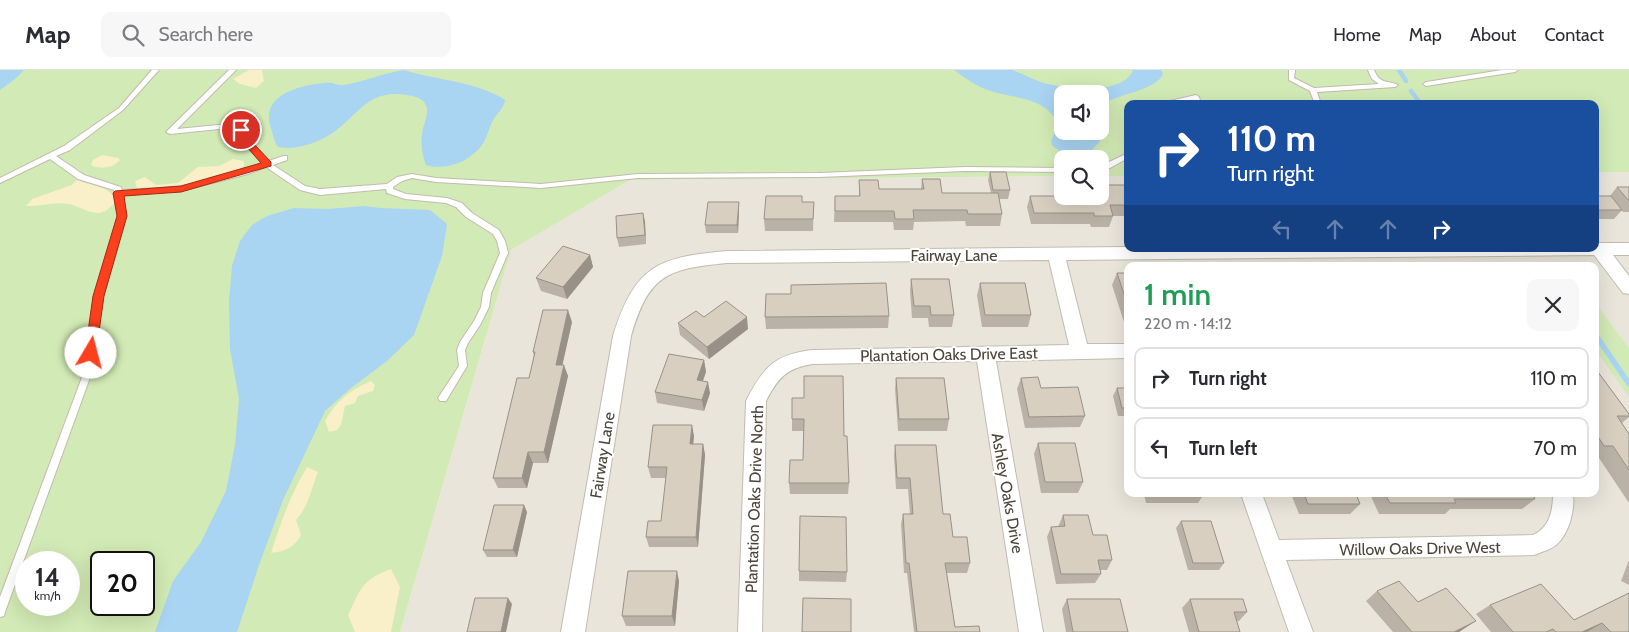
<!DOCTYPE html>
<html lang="en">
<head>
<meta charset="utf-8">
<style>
  :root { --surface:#fff; --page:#f7f7f7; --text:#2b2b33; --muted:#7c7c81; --line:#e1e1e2 }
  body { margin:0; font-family:Cabin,sans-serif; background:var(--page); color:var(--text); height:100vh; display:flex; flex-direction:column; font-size:19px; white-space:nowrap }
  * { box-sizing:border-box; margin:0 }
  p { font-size:16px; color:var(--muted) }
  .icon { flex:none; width:28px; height:28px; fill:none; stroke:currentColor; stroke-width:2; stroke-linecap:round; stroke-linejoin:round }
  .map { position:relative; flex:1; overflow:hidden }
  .panel { position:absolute; left:1124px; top:192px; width:475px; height:235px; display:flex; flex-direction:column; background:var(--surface); border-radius:10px; box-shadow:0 5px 20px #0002 }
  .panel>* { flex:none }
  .hud { position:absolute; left:1124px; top:30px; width:475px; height:152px; border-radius:10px; box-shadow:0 5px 20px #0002; background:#1a4fa0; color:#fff; overflow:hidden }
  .buttons { position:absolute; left:1054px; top:15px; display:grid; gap:10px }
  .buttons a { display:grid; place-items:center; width:55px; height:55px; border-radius:10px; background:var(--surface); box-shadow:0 5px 20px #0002; font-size:25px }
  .speed { position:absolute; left:15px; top:481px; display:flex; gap:10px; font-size:25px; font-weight:700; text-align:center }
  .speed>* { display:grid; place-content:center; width:65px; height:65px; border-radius:50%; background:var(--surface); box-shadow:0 5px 20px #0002; line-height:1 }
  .speed small { font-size:12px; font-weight:400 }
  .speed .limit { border:2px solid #111; border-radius:8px; background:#fff; color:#111 }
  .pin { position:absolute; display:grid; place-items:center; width:42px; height:42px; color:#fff; margin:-21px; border:2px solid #fff; border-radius:50%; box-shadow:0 1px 5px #0007 }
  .me { position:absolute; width:55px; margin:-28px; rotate:8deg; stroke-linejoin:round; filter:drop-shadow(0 0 4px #0008) }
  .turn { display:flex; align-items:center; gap:18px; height:105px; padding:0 20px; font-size:22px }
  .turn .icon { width:65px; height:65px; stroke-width:2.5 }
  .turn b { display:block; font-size:35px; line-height:42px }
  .lanes { display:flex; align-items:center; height:48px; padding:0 20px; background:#0003; justify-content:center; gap:25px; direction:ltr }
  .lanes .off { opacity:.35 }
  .round { display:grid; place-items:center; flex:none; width:52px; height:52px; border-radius:10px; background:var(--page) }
  .summary { display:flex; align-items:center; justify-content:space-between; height:85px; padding:0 20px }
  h1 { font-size:30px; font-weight:600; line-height:38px; color:#1e9e55 }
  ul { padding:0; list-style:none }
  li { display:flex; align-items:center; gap:15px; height:62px; margin:0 10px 8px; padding:0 10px; border:2px solid var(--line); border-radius:10px }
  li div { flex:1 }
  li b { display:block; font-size:19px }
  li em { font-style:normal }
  header { display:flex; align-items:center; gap:30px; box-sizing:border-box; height:70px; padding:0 25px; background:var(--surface); border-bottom:1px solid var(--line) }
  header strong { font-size:24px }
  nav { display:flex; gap:28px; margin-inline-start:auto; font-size:18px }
  .search { width:350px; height:45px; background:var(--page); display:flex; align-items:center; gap:12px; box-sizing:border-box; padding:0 18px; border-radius:10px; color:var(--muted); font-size:19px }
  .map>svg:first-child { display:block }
  .residential { fill:#eae5da; fill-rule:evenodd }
  .green { fill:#d2eab5; fill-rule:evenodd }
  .sand { fill:#f9efc9 }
  .water { fill:#a9d4f2 }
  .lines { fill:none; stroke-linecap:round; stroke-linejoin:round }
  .stream-far1 { stroke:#a9d4f2; stroke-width:4.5 }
  .stream { stroke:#a9d4f2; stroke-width:5.5 }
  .lane-casing { stroke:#c2bbae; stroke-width:2 }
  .street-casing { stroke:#c2bbae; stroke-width:2 }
  .lane { fill:#fff; fill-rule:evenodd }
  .street { fill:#fff; fill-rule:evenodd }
  .wall { fill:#bab2a6 }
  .shaded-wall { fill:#979187 }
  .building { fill:#d8cfc1; stroke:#979187 }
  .route { fill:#fc3f1d; stroke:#a42913 }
  .labels { text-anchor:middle; stroke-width:4; stroke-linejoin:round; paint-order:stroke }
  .street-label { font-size:16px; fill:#4b4439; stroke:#fff }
</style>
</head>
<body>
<header>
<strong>Map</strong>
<div class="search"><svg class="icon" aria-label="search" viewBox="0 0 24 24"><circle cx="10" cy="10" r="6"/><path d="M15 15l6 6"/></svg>Search here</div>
<nav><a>Home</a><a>Map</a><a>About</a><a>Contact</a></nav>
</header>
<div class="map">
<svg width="1629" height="562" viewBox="0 0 1629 562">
  <rect width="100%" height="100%" fill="#f6f3ec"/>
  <!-- residential -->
  <path class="residential" d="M1595,102H1629V562H400L511,180L630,110L1062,106V126H1100V106H1127L1128,179H1595ZM1128,196H1595V424H1128Z"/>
  <!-- green -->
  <path class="green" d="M0,0H1629V102H1595V34H1128L1127,106H1100V89H1062V106L630,110L511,180L400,562H0ZM1062,24H1100V61H1062ZM26,492H69V535H26ZM101,492H144V535H101Z
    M1595,233L1629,278V327L1595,279Z"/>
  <!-- sand -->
  <path class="sand" d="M249,0H262L264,11L256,18L240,14L233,9Z
    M102,85L118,88L120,90C113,98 100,100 91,95L93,90Z
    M233,89L244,91V96C224,113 164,117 137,118L135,111L145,107L156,115L178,113L198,97L219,96Z
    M77,110C91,116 112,116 116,132C112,135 107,141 103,142C92,146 79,136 69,134C53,131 40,137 26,136L32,129L72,115Z
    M371,311L375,315L373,321L358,326L355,333L345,336L341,355L337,360L329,362L325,351C336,331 350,320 371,311Z
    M307,397L318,402C311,419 309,436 296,450L301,465C294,478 285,481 271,483C281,452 290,425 307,397Z
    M391,499L400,517L391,562H355L348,545C361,518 362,510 391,499Z"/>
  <!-- water -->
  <path class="water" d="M0,0H24L15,9L0,20Z
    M404,0C435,10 479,12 505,30C503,40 498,42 493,50C489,58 487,68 482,75C470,92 445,101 426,95C422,85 421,76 422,65C422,55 432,42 424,32C419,27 413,26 407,25C364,18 356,51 326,67C311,75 294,80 278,77C273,69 273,64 270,55C262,24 301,15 325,13C332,12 338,16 344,15C364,12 383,3 404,0Z
    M954,0C968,0 999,0 1012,0C1024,4 1035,11 1048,14C1069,19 1124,25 1133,0H1161L1163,4C1156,21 1115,24 1100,36V24H1062V61H1097L1101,70L1091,81C1077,84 1063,86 1052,75L1051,71L1058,54C1046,27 1016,29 991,21C977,17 965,8 954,0Z
    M364,136L380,138L430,140L447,154L442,186L414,265L387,291L351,318L325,341L283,430L259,495L237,562H155L173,511L201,472L226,421L235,375L239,329L230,279L229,231L232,196L240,171L252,155L267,146L294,138L328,139Z"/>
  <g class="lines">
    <!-- stream-far1 -->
    <path class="stream-far1" d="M1399,0L1406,11
      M1411,21L1421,34"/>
    <!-- stream -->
    <path class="stream" d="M1595,264L1629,314"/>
    <!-- lane casing -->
    <g class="lane-casing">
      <path id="lane" d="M152,0H159L123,40L70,80L56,86L84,105L121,117L122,120L181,117L243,100L262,93L247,77L238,62L229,58L170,64L166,62L229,0H236L177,59L229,54L243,58L253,74L268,91L284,86H287V90L273,95L305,116L320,119L387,114L397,107L412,104L436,108L541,114L638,104L819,103L965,97L1062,98V102L965,101L819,107L638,108L541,118L436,112L412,108L402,111L393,117V119L406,124L447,128L462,133L472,143L499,160L505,171L508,183L491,223L489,237L480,255L468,273L465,280L467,296L446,331H440L438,328L459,296L457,280L460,272L474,251L481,237L483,223L500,183L497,171L493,164L466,147L456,137L446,133L405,129L387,123L386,119L320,125L300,120L266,97L248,104L181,121L123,125L126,146L103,226L92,302L5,542L4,546L0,547V527L84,302L95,226L118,146L114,120L78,109L50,89L0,113V108L64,76L119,38Z
        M1289,0H1295L1294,8L1314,18L1379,14L1372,9L1368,0H1374C1380,15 1388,10 1398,15L1395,17L1317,22L1321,34H1315L1310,21L1289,10Z
        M1502,0H1518L1515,2L1426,16L1423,14L1426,12Z
        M1196,25L1199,27L1201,34H1195L1193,30L1172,34H1157Z
        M1128,83V88L1110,98L1100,99V95L1105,94Z"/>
    </g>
    <!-- street casing -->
    <g class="street-casing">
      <path id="street" d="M1595,173H1629V185H1613L1629,206V224L1623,223L1594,185L1066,190L1087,274H1128V288L996,291L1043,562H1019L977,291L813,294C786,298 778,308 766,331L762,562H738L746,331C763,298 774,284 813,280L1069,275L1049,190L727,193C666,199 649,205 631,266L585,562H561L613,266C635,196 657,187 727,181L1128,177L1595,179Z
        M1241,424H1262L1279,470L1533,465C1550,457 1553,440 1553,424H1573C1575,440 1569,464 1556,475C1550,480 1541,482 1534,485L1286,490L1313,562H1289Z"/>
    </g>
    <!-- lane -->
    <use href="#lane" class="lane"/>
    <!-- street -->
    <use href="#street" class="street"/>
  </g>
  <!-- wall -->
  <path class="wall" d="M990,102L1010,120L1008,129H999L1002,144L1000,156H966L965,151L914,152L913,160H894L893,152H834L835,126H859V110L879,119H921L922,109L942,123H991L988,110Z
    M1128,115V146H1113L1109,157H1091L1090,154H1031L1027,137L1030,126H1100Z
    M1617,117H1629V142H1623L1610,126Z
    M1595,126L1622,140L1614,149H1595Z
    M739,132V140L738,163H706L705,155Z
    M802,132H814L813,161H765L764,149Z
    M643,143L645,152L646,174L619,177L617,168Z
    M590,185L593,197L567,229L541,221L536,208Z
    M1117,203H1128V252H1124L1112,215Z
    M911,209L954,245L952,257H929L928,248H912L910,221Z
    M980,213L1031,245L1028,257H982L977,225Z
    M889,246L888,258L766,259L765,247Z
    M704,247L748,259L709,289L680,265L678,253Z
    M572,252L562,295L568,306L548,393H533L527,418H498L493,408L529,308L534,286L533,282Z
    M704,290L706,302L703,311L710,323L704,341L657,333L655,322Z
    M1595,298L1629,344V347L1622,353L1629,364V433L1599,388H1595Z
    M896,308L949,349L947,361H898L895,319Z
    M1021,308L1041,318L1085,346L1080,357L1025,358L1017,319Z
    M1117,318H1128V346H1118L1113,326Z
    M792,328L844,366L849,413L848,424H790L789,413L803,390L804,361H792Z
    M694,366L693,374H703L705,385L698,477H649L646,467L661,451L666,408H651L648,397Z
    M1038,373L1083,412L1078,423H1041L1034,384Z
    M895,375L943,444L953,467L970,493L967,503H946L955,557L980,562H914L907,503H904L901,454L903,444H910L908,419H896L894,386Z
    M1144,424H1204L1198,433H1146Z
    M1291,424H1356L1360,434L1350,444H1299Z
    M1370,424H1532L1535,429L1522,439H1450L1445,444H1379Z
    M527,442L517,487H487L483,480Z
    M1063,445L1093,465L1112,490L1107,500H1100L1101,504L1095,513L1056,514L1047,467L1051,457H1058Z
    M1181,451L1224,493L1219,500H1188L1176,458Z
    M1629,490V515L1621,511Z
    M799,501L847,502L846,512L799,511Z
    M679,511L675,556H626L622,546Z
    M1377,521L1418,532L1462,560L1459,562H1393L1366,531Z
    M1629,523V562H1491L1476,544L1490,535L1574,550Z
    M1067,529L1128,562H1066L1062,539Z
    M1190,529L1247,542L1239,551H1236L1240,562H1189L1182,538Z"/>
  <!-- shaded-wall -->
  <path class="shaded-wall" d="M739,132V140L738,163L737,155Z
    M643,143L645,152L646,174L645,165Z
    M590,185L593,197L567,229L563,217Z
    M568,240L572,252L560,306L556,295Z
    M747,247L748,259L709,289L707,277Z
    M704,290L706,302L699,321L697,310Z
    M564,295L568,306L548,393L544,382Z
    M708,312L710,323L704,341L702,330Z
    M692,355L694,366L692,385L690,374Z
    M703,374L705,385L698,477L696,467Z
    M528,382L533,393L527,418L522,408Z
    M524,435L527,442L517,487L513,480Z
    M677,501L679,511L675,556L672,546Z
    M508,528L512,534L506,562H501Z
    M1476,551L1459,562H1454Z
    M1602,553L1587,562H1582Z"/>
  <!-- building -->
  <path class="building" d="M990,102H1006L1010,120H993Z
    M922,109H940L942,123H998L1002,144H968L967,140H913L914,149H895L894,141H835V126H860L859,110H878L879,119H924Z
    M1100,115H1128V135H1110L1113,146H1094V143H1034L1030,126H1100Z
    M1617,117H1629V131Z
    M766,126H802V132H814L813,149H764Z
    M1595,126H1611L1622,140H1595Z
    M708,132H739L737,155H705Z
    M643,143L645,165L617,168L616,146Z
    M563,176L590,185L563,217L536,208Z
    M1117,203H1128V236Z
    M911,209H949L954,245H931L930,236H914Z
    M886,213L889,246L765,247L766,224H791V215Z
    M980,213H1025L1031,245H985Z
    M726,231L747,247L707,277L678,253L696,241L704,247Z
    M543,240H568L556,295H564L544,382H528L522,408H493L517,308H529L535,282H533Z
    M669,284L704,290L697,310L708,312L702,330L655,322Z
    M1595,298L1629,344V346H1617L1629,364V400L1613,376H1604L1595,362Z
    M804,306H843L844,366H847L849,413H789L790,390H803L804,349H792V328H804Z
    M1038,307L1041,318L1078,317L1085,346L1029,347L1021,308Z
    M896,308H944L949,349H899Z
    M1117,318H1128V338H1122Z
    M653,355H692L690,374H703L696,467H646L648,451H661L667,397H648Z
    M1038,373H1075L1083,412H1045Z
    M895,375H936L943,444H950L953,467H967L970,493H945L955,557L979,556L980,562H917L909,493H906L903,444H913L910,408H897Z
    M1304,424H1356L1360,434H1308Z
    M1385,424H1532L1535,429H1454L1456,433H1390Z
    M494,435H524L513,480H483Z
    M1063,445H1088L1093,465H1107L1112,490H1098L1101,504H1061L1051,457L1065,456Z
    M800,446L846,447L847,502L799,501Z
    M1181,451H1211L1224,493H1193Z
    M628,501H677L672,546H622Z
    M1399,511L1418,532L1446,518L1476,551L1454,562H1412L1377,521Z
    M1541,514L1574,550L1629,523V562H1611L1602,553L1582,562H1556L1553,559L1546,562H1513L1490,535Z
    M475,528H508L501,562H467Z
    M803,528L851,529V562H802Z
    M1067,529H1120L1128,562H1073Z
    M1190,529H1243L1247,542H1234L1240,562H1199Z"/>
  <!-- route -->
  <path class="route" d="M238,58H245L254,74L271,92V96L181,122L124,126L127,146L104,226L96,283L95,286H87L85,283L93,226L117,146L113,123L115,121L181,116L261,93L247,77L237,60Z"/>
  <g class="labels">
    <!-- street labels -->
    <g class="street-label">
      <text x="954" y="191">Fairway Lane</text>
      <text transform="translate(949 284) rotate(-1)" y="6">Plantation Oaks Drive East</text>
      <text transform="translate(602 385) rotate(-81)" y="6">Fairway Lane</text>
      <text transform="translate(1008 423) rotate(80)" y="6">Ashley Oaks Drive</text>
      <text transform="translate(754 429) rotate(-88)" y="6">Plantation Oaks Drive North</text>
      <text transform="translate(1420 478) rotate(-1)" y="6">Willow Oaks Drive West</text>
    </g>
  </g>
</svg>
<div class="buttons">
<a><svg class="icon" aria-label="sound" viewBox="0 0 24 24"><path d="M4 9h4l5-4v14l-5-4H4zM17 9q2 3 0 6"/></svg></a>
<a><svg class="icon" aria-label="search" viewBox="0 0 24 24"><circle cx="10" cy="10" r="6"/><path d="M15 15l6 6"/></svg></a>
</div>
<div class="speed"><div>14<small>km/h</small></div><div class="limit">20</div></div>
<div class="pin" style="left:241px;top:60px;background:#d93025"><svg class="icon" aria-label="arrive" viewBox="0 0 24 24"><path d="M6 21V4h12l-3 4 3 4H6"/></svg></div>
<svg class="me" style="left:91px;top:283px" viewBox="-20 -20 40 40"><circle r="19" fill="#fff"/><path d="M0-13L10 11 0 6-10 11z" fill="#fc3f1d"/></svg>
<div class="hud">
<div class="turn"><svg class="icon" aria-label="right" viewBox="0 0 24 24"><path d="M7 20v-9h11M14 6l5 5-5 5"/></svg><div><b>110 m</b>Turn right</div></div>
<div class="lanes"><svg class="icon off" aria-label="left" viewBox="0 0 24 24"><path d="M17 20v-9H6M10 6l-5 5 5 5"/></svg><svg class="icon off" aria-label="ahead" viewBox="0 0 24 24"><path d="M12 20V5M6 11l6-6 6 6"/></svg><svg class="icon off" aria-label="ahead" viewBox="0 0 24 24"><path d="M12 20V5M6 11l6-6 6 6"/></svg><svg class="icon" aria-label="right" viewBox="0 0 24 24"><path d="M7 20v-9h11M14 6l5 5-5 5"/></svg></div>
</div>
<section class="panel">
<div class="summary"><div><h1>1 min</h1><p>220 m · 14:12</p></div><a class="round"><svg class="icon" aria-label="close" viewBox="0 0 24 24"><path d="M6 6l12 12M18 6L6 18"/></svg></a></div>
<ul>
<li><svg class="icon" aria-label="right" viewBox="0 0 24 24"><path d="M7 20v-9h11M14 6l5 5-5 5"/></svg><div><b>Turn right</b></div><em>110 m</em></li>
<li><svg class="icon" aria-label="left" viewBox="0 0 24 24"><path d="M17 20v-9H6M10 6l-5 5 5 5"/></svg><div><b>Turn left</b></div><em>70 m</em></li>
</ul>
</section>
</div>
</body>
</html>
